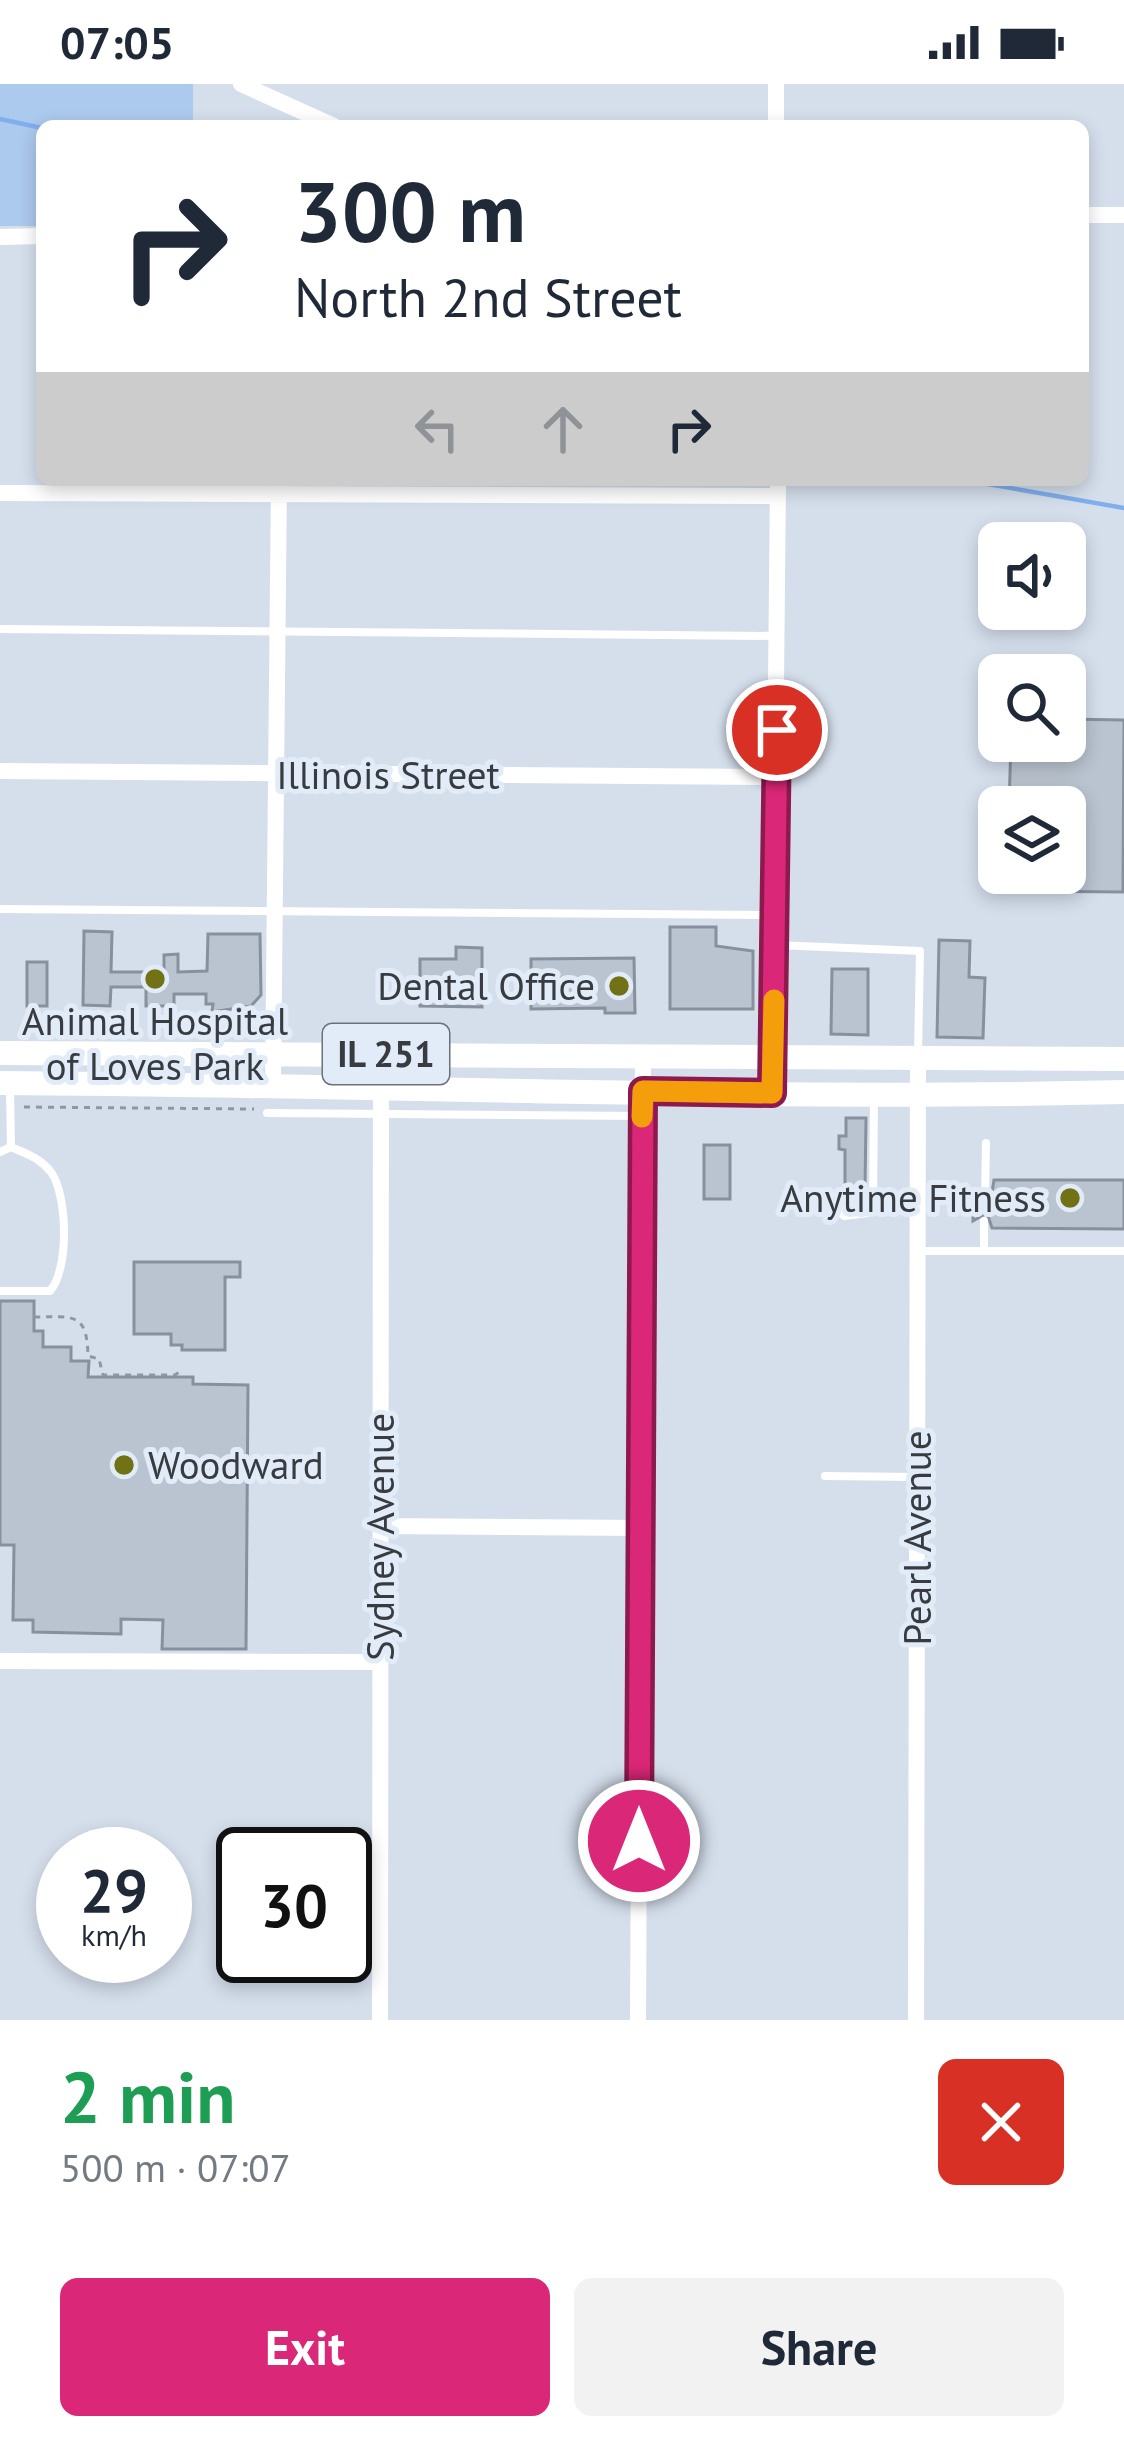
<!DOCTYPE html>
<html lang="en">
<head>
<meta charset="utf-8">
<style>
  :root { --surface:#fff; --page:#f2f2f3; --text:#1f2937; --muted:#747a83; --accent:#db2777 }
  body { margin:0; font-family:"PT Sans",sans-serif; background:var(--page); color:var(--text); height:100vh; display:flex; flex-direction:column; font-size:45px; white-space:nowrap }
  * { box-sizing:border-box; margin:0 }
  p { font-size:39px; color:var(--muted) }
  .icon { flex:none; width:66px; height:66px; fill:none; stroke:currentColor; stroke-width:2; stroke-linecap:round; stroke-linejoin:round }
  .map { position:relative; height:1936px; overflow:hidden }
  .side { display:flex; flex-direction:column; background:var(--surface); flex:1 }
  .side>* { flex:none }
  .guide { position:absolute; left:36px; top:36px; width:1053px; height:366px; border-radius:18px; box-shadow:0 6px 18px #0003; background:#fff; color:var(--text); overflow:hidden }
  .fabs { position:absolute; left:978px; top:438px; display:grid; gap:24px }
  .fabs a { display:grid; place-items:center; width:108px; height:108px; border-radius:18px; background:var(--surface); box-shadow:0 6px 18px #0003; font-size:60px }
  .speed { position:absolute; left:36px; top:1743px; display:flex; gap:24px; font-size:60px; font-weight:700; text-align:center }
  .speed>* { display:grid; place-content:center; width:156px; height:156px; border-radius:50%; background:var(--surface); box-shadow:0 6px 18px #0003; line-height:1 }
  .speed small { font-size:30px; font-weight:400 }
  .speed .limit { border:6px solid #111; border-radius:18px; background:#fff; color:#111 }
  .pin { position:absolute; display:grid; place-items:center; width:102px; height:102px; color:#fff; margin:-51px; border:6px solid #fff; border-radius:50%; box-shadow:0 3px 12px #0007 }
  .me { position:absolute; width:132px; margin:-66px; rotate:0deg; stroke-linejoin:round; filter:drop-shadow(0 0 9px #0008) }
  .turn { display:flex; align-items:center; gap:42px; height:252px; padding:0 60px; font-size:54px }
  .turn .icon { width:156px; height:156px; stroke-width:2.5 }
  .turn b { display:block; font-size:84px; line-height:102px }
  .lanes { display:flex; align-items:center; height:114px; padding:0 60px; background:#0003; justify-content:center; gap:60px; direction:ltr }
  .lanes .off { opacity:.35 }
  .round { display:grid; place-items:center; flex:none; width:126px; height:126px; border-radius:18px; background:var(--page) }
  .head { display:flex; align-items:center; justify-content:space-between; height:204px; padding:0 60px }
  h1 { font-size:72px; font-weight:600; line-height:90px; color:#1e9e55 }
  .button { display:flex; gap:24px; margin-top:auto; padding:24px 60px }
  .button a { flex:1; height:138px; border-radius:18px; background:var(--accent); color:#fff; font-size:48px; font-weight:600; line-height:138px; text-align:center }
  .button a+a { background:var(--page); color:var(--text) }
  .status { display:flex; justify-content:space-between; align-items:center; height:84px; padding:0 60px; background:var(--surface); direction:ltr }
  .status svg { height:33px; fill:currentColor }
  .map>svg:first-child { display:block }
  .green { fill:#acc9ee }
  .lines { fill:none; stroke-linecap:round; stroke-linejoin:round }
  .stream { stroke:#80afec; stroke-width:4.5 }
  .building { fill:#bac4d0; stroke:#87909c; stroke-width:3 }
  .path { stroke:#8f96a0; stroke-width:3; stroke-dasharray:6 6; stroke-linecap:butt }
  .lane { stroke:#fff; stroke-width:8 }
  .street { stroke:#fff; stroke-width:16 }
  .primary { stroke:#fff; stroke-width:24 }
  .route-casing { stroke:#8e194d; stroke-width:30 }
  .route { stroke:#db2777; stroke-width:21 }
  .slow { stroke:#f59e0b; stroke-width:21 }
  .poi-dot { fill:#717216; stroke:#e2ecf9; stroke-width:4.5 }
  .labels { text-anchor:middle; stroke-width:10; stroke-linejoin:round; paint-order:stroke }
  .shield { fill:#e2ecf9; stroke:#6b7178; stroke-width:3 }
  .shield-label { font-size:36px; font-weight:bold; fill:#383c41 }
  .street-label { font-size:39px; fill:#383c41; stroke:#e2ecf9 }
  .poi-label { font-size:39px; fill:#383c41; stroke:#e2ecf9; text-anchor:end }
</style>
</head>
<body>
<div class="status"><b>07:05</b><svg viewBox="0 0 49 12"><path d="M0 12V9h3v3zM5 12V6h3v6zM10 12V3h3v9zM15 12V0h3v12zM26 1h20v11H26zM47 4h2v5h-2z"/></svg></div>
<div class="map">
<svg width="1124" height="1936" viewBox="0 0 1124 1936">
  <rect width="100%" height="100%" fill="#d5dfec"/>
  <!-- green -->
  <path class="green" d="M0,0H193V42H42V142H0Z"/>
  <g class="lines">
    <!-- stream -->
    <path class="stream" d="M0,35L42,44
      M965,396L1124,424"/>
  </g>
  <!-- building -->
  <path class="building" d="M1065,635L1124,636L1123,808L1008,807V789H1065V723H1009L1011,657H1065Z
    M670,843H716V862L753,867V925H670Z
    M84,847L112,848L111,888H164V871L178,870V888L207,887L208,850H260L261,911L251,922L212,928L213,920H206V910H174V922H146V903H111L110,922L83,921Z
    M939,856L970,857L969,893L985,894L983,954L937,953Z
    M456,863L482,864V923L420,922V875H456Z
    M634,874L635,929H605V924L531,925V875Z
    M27,878H47V922H27Z
    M832,885H868V951L831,950Z
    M846,1034H866L865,1104H845V1066L839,1065V1052H846Z
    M704,1061H730V1115H704Z
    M994,1096H1124V1145L992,1144L987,1129L973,1137V1113L982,1121L990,1120Z
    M134,1178H240V1193H225V1266H182V1261H171V1250H134Z
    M0,1217H34V1247H43V1263H71V1277H89L88,1293H193V1300L248,1301L246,1565H162L163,1536L121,1535V1550L33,1548V1536H13L14,1461H0Z"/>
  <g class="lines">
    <!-- path -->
    <path class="path" d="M24,1023L254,1025
      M34,1233C73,1233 87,1227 88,1272L99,1275L103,1291H175L182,1286"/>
    <!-- lane -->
    <path class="lane" d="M0,545L776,552
      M0,825L772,831
      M776,861L920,867L918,971
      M10,1006L11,1063
      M267,1029L642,1032
      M0,1068L11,1063C27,1070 40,1074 51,1088C68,1112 69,1186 50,1207H0
      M985,1113L986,1059
      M831,1120L844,1132L868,1129L873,1121L874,1013
      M918,1167H1124
      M984,1167V1137
      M825,1392L916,1393"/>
    <!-- street -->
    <path class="street" d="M241,0L334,42
      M776,0V42
      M1083,131H1124
      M0,153L42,152
      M0,409L778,412
      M0,687L777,693
      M273,1001L279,396
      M772,1009L778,396
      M379,1442L641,1444
      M0,1577L379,1578
      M380,1936L381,970
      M638,1936L643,973
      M916,1936L918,973"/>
    <!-- primary -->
    <path class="primary" d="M0,969L1124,975
      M0,999C375,1001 750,1017 1124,1008"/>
  </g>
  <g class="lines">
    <!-- route casing -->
    <g class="route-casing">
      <path id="route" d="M639,1757L643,1007L772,1009L777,646"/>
    </g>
    <!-- route -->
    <use href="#route" class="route"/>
    <!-- slow -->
    <path class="slow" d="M642,1033L643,1007L772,1009L774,916"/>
  </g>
  <!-- markers -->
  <g class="poi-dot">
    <circle cx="155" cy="895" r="12"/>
    <circle cx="619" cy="902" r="12"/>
    <circle cx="1070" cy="1114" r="12"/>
    <circle cx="124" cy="1381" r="12"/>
  </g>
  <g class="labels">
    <!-- shield labels -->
    <rect class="shield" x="323" y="940" width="126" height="60" rx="9"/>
    <g class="shield-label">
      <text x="386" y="983">IL 251</text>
    </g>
    <!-- street labels -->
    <g class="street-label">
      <text x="388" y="705">Illinois Street</text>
      <text transform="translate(380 1453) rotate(-90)" y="14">Sydney Avenue</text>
      <text transform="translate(917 1454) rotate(-90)" y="14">Pearl Avenue</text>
    </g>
    <!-- poi labels -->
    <g class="poi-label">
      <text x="595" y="916">Dental Office</text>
      <text x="155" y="951" text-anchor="middle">Animal Hospital<tspan x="155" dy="45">of Loves Park</tspan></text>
      <text x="1046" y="1128">Anytime Fitness</text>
      <text x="148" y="1395" text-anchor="start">Woodward</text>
    </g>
  </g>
</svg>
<div class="fabs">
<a><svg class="icon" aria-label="sound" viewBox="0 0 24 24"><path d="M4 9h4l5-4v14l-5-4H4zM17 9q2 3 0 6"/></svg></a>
<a><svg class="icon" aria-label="search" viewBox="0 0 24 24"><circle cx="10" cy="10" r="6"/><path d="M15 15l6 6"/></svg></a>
<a><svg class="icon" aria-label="layers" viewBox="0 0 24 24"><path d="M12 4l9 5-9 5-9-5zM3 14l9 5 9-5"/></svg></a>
</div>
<div class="speed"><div>29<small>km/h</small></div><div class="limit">30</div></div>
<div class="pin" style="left:777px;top:646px;background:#d93025"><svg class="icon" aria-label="arrive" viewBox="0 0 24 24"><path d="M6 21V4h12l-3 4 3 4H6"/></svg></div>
<svg class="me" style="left:639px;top:1757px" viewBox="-20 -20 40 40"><circle r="17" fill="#db2777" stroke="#fff" stroke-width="3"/><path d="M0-11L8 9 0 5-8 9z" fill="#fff"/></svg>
<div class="guide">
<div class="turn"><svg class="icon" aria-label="right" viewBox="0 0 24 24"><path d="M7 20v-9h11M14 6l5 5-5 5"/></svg><div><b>300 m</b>North 2nd Street</div></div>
<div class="lanes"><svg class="icon off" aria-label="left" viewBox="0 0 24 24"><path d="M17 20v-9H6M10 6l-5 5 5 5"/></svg><svg class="icon off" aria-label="ahead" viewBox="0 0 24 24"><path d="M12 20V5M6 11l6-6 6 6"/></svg><svg class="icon" aria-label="right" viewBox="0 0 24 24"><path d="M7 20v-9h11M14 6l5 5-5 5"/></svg></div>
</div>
</div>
<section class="side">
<div class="head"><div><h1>2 min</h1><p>500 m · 07:07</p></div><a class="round" style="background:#d93025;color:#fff"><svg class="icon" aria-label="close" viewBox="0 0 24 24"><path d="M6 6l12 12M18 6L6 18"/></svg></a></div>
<div class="button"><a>Exit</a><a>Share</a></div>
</section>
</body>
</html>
